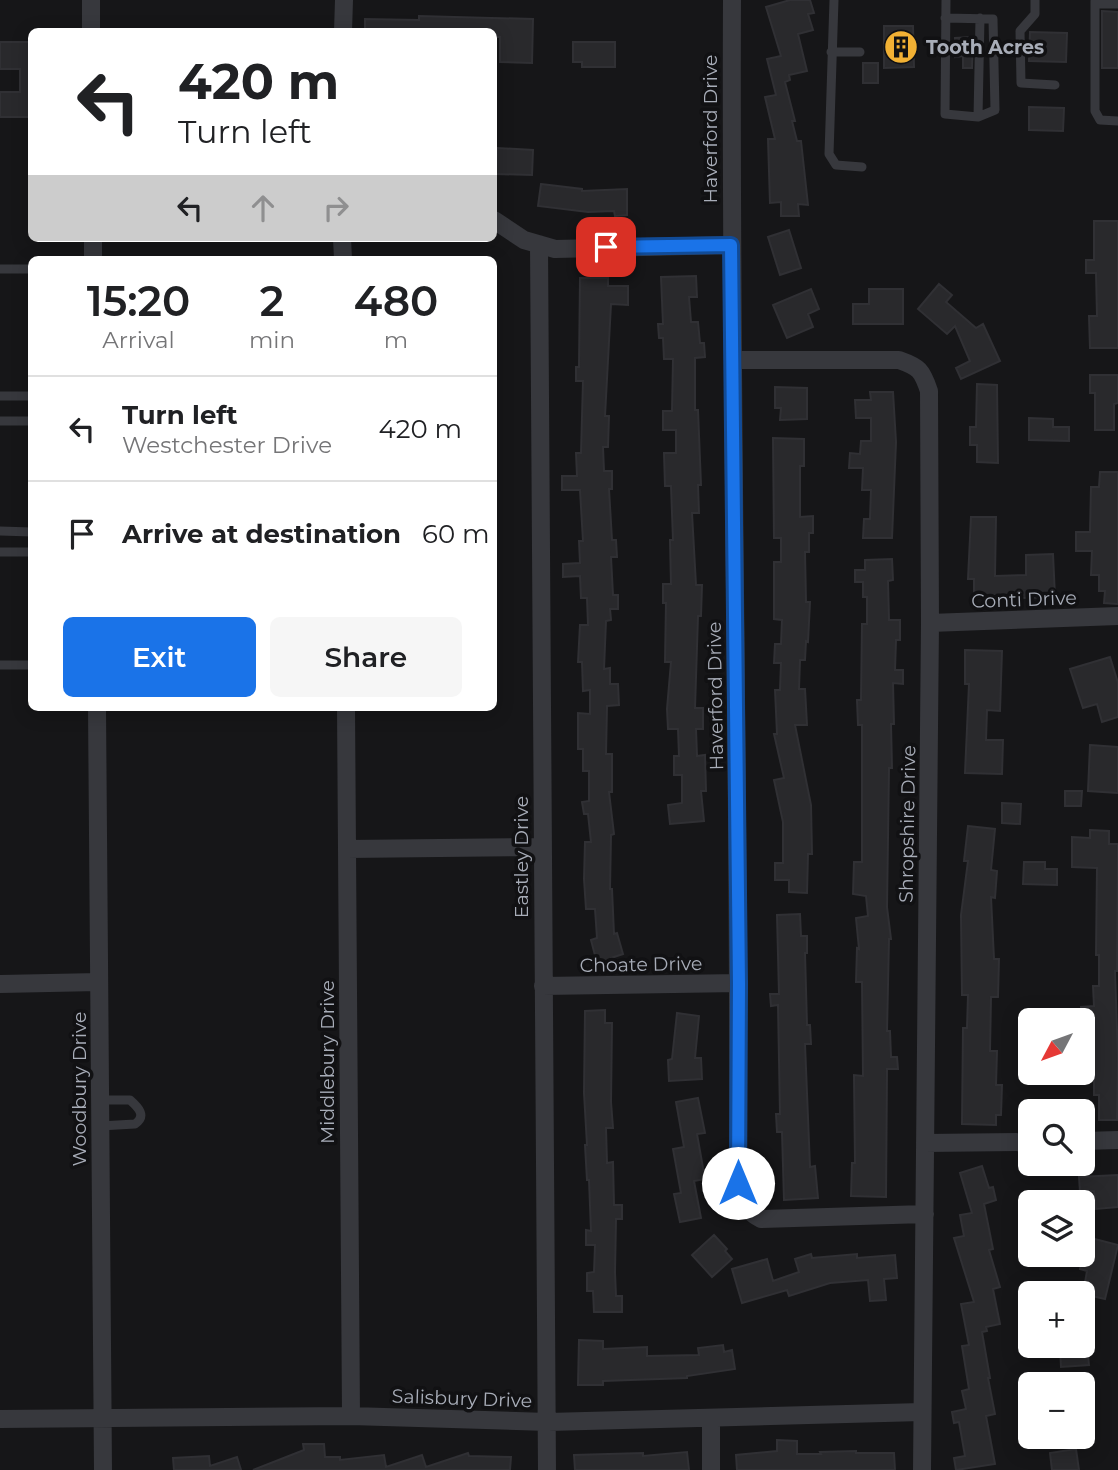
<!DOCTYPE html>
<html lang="en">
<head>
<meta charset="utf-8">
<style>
  :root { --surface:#fff; --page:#f6f6f6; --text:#202124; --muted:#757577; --line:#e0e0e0; --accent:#1a73e8 }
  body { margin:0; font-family:Montserrat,sans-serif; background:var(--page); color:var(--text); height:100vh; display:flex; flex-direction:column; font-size:26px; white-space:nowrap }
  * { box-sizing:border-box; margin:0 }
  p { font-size:23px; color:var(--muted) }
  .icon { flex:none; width:38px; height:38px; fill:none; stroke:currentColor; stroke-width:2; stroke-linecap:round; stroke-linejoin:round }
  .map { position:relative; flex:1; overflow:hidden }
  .drawer { position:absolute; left:28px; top:256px; width:469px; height:455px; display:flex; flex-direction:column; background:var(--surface); border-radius:10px; box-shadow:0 4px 18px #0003 }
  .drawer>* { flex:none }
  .top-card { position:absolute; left:28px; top:28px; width:469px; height:214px; border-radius:10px; box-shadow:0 4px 18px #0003; background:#fff; color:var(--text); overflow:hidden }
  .needle { width:46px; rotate:229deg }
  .fabs { position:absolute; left:1018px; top:1008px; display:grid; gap:14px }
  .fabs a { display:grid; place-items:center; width:77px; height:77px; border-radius:10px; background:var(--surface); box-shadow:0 4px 18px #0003; font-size:35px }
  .pin { position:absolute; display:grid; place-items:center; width:60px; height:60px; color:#fff; margin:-30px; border-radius:14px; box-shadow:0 4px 10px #0006 }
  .me { position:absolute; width:77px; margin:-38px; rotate:0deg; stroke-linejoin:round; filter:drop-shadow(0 0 5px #0008) }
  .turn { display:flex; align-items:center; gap:24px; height:147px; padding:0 35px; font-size:32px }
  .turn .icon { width:91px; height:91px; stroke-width:2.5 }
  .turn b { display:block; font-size:49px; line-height:60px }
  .lanes { display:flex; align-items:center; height:66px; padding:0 35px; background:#0003; justify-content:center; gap:35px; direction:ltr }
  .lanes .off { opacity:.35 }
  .eta { display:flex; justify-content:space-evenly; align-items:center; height:119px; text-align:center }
  .eta b { font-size:42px; font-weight:600; line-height:49px }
  .primary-button { display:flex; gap:14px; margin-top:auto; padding:14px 35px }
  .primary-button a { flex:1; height:80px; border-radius:10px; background:var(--accent); color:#fff; font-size:28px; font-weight:600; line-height:80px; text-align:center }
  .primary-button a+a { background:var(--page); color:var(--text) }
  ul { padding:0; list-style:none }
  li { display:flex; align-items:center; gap:21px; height:105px; padding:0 35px; border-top:2px solid var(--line) }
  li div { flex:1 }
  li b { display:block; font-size:26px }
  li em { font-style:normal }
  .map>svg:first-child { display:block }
  .building { fill:#29292c; stroke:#303034; stroke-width:2 }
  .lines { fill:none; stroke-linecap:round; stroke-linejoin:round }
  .service { stroke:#37383d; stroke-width:9 }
  .minor { stroke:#37383d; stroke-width:18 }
  .route-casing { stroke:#114b97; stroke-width:18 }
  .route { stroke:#1a73e8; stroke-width:12 }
  .labels { text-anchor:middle; stroke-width:7; stroke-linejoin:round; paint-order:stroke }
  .poi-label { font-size:19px; font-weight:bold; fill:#a8adb8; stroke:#111113; text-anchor:start }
  .street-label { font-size:19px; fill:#a8adb8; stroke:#111113 }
</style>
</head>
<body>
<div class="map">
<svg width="1118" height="1470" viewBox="0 0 1118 1470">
  <rect width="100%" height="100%" fill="#161618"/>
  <!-- building -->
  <path class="building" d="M790,0H810L814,13L808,14L813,30L798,34L807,71L789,75L790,80L785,82L795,121H792L797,141H801L808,205L798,204L799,216H781V202L770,203L768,139H775L765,97L776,95L767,59L781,56L766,7Z
    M1102,11L1118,12V68H1102Z
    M419,16L533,19L532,63L500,62V37H494V32H365V19L419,20Z
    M884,26H913L914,67L884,68Z
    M1030,32L1067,33L1066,62L1029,61Z
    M973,37L972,68H963V56L955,57V38Z
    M0,42H32V117H0V92H20V69H0Z
    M573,42H615V67H582V62H573Z
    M863,63H878V83H863Z
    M1029,107L1064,108L1063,131L1029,130Z
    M497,148L533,150L532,175L496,174Z
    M541,184L582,189V191L627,189V215L615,216L614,211L588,212L538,206Z
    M1094,221H1118V348H1090L1089,316H1097L1096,273H1086V260H1094Z
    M789,230L801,268L780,275L768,237Z
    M696,276L697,297H689L691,322H698L700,343H704L705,357L695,358V410H698L701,485H698L699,513H692L696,585H702L701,616H698L695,708H703V729H696L697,756L705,755L706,791H701L704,821L670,824L668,805L682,803V775H674V756H679L678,729H668L667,709L671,662H665L666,603H663V584H671L670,540H673L671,486H665L664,453H676V430H663V411H672L673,359H664L663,338H659L658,324H663L661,277Z
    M580,278H608V286H628V305L611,304L605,416H609L608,447H603L604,471H612V489H609L612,540H616L617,557H611L613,595H618V609H610L611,620L606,621L604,669L610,668V684H618L619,705L607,706L606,754H612V792H609L614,834L611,835L610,889H612L614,934L617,933L623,954L611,958L612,963L598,967L591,940L597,938L595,909H586L584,879L585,842H591L588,814H584L582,802L589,801V771H583V749H578V713L590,714V690L583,691L582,662H578L580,625H588L587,598H581L580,576L563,577V564L580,563L579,541H583L580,490H562V476H577L576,453H581L583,381H576V367H579Z
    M939,284L952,295L946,302L976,328L983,324L1000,361L961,379L956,368L970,361L955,326L947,334L918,309Z
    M811,289L819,309L808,314L813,327L787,338L773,305Z
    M869,289H903V324H853V304H869Z
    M1090,375H1118V403L1114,404V430H1095V393H1090Z
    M977,384L997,385L998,463L977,462V445H970V427H976Z
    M775,387L807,388V419L780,420L781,408H775Z
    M870,392H893L896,442L892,538H863L864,519H870L871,490H862L863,468H849L850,453L860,454L861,441H871V418H856L855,400H871Z
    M1029,418L1053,419V427H1069V441L1029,440Z
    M773,438L804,439V466H800V517L813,516V533H809V552H805L806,602H810L808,642L806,641L805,660H800L799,689H805L807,725H795L811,805L812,854H808L807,893L789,892V880H775V863H783V822L774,780L784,778L774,734H777L775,690H780L781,663H774L775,644H781L782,620L774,619V562H781V538H774Z
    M1100,472H1118V604L1104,603L1105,591H1099V575H1091L1092,551H1076V532H1090L1091,487H1099Z
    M971,517H996L995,576L1026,575V555L1053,554L1055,597L1021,598V602L1006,603V595H974V579H968Z
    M892,559L893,580L888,581L889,620H900V640H896L895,670H903V684L893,683L894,724H891L892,768H889L887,907L891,939H889L887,1031H890L891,1057H897L898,1069H887L886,1197L851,1196L852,1163H855L854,1075L863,1076L862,982H856L857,948L859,949L856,918L868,916L866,896L853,894L854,862H862V725H858L857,700H861L862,624H867V597H863V582H855V570H865V560Z
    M965,650L1002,651L1000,711L987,710L986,740H1003L1002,774L965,773L969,684H965Z
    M1110,657L1118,683V717L1102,722L1097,704L1083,708L1070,669Z
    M1090,745L1118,747V793L1088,791Z
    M1065,791H1082L1081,806H1065Z
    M1002,803L1021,804L1020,824L1002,823Z
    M968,826L995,829L991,870L997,871L995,898L991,897L994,959H999L998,997H991L990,1051H997L996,1085H1002L1001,1115H996V1125L962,1124L963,1028H967L968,995H962L961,915L968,861H964Z
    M1090,830L1109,831V844H1118L1117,971H1115L1118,1058L1117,1120H1099V1095H1094V1074L1083,1073V1058H1090L1089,1028H1083L1081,1007L1094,1006L1093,986H1099V955H1096L1097,868L1072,867V837L1090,838Z
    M1024,862H1045V869H1057V885L1023,884Z
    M800,914L801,936H807V953H805L807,1025H810L811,1044H805L810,1167L815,1166L818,1198L784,1200L782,1132H777L776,1114H780L778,1005L771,1006L770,994H779L777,915Z
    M605,1010V1023H612L611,1102L613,1128H606L607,1163L613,1162L614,1205H622V1219H616L615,1272L616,1296H622V1312H594L593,1291H587V1273L594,1272L595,1245H586V1230L591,1231L589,1180H587L585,1145H587L584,1093L585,1011Z
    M677,1013L699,1016L695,1058H701L702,1079L669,1081L668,1060L672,1059Z
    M698,1098L705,1133L697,1134L705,1179L694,1181L701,1218L680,1222L674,1194L681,1193L673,1149L684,1147L676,1102Z
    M982,1166L989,1188L993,1187L996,1200L984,1204L993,1249L989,1250L1000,1287L993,1289L1000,1324L986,1327L987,1331L982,1332L990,1378H988L995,1414L986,1416L995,1464L956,1470L954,1458L965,1456L959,1422L954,1423L952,1412L966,1409L962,1391L969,1389L962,1346L969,1345L961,1304L974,1302L954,1238L964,1236L960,1215L972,1213L960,1173Z
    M1118,1175V1207L1096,1209L1094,1191L1080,1192L1079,1177Z
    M714,1235L727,1249L725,1251L732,1259L712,1277L692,1255Z
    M1087,1237L1118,1245L1105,1299L1083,1294L1087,1271L1080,1269Z
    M811,1254L812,1258L857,1254V1258L895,1255L897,1278L884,1279L886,1300L870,1301L868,1280L830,1283L789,1296L787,1290L742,1303L732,1269L767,1259L773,1281L799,1272L795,1259Z
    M579,1340L603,1341V1349L647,1347V1356L699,1355L698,1348L723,1345L724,1352L732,1350L735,1369L687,1376V1378L603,1381V1385H578Z
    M1060,1346H1087L1089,1365L1061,1367Z
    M777,1440L797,1441V1454H821L820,1452L856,1451V1453H894L895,1470H737L736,1455L777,1451Z
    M303,1444H324L325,1457H340V1460L384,1455L386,1467L422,1455L426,1467L468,1453L469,1456L511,1457L510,1470H253L304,1450Z
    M1076,1449L1079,1470H1052L1050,1453Z
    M687,1452L689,1470H575L574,1455L643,1453V1456Z
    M209,1456L210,1466L237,1457L241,1470H174L173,1458Z"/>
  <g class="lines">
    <!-- service -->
    <path class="service" d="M834,0L829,154L836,165L862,167
      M1035,0V14L1020,31L1021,83L1055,85
      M1095,1V4H1118
      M1095,4V111L1100,120L1118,121
      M945,18L993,19L995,110L978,117L945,114L946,0
      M831,52H860
      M978,117L980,18
      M0,269H32
      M0,396H32
      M0,421H32
      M0,531L32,532
      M0,552H32
      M0,665H32
      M100,1100H130C138,1107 147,1116 135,1124L100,1126"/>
    <!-- minor -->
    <path class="minor" d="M732,0C730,394 740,789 738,1183C742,1200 745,1211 761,1219L925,1214
      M91,32V0
      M343,32L344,0
      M494,220L524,240L555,249L731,245
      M93,238V259
      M342,238L343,259
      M539,244L547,1470
      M733,360H899C919,367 922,370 929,391L930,623L922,1470
      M930,623L1118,616
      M97,707L103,1470
      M346,707L351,1416
      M347,849L542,847
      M0,984L99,982
      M543,986L739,983
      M1083,1141L1118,1140
      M925,1143L1031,1142
      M0,1419L351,1416L548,1422L922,1412
      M711,1470V1418"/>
  </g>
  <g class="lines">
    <!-- route casing -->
    <g class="route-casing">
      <path id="route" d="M606,247L731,245L739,984L738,1183"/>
    </g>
    <!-- route -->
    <use href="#route" class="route"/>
  </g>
  <!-- icons -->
  <defs>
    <g id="building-disc" transform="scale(1.75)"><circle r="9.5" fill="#f2b134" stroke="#111113"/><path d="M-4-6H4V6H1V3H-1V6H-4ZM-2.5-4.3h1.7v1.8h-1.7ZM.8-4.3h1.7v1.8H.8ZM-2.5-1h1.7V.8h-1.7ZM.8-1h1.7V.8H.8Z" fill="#111"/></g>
  </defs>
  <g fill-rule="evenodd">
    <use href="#building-disc" x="901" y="47"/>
  </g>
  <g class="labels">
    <!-- poi labels -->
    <g class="poi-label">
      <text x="926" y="54">Tooth Acres</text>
    </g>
    <!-- street labels -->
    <g class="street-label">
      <text transform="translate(710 129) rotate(-90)" y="7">Haverford Drive</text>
      <text transform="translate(1024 599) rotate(-2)" y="7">Conti Drive</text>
      <text transform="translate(715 696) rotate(-91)" y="7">Haverford Drive</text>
      <text transform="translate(907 824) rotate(-89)" y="7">Shropshire Drive</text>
      <text transform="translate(521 857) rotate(-90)" y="7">Eastley Drive</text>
      <text transform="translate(641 964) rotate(-1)" y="7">Choate Drive</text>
      <text transform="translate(327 1062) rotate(-90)" y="7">Middlebury Drive</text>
      <text transform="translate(79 1089) rotate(-90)" y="7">Woodbury Drive</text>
      <text transform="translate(462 1398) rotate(2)" y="7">Salisbury Drive</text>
    </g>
  </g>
</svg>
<div class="fabs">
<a><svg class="needle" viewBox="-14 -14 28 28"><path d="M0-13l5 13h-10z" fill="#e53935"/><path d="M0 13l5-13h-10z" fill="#757577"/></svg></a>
<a><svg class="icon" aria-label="search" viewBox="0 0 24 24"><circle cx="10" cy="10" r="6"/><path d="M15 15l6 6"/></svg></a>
<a><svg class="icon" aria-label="layers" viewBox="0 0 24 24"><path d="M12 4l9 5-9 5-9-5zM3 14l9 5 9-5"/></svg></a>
<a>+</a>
<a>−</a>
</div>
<div class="pin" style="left:606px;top:247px;background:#d93025"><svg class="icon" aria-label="arrive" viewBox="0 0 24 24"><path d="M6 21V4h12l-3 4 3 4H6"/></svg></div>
<svg class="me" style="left:738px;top:1183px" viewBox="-20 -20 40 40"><circle r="19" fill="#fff"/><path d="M0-13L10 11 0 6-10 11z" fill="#1a73e8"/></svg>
<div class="top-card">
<div class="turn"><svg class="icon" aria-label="left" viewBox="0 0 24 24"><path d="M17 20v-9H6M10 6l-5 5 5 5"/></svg><div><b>420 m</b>Turn left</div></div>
<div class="lanes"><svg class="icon" aria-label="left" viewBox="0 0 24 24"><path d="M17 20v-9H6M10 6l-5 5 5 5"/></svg><svg class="icon off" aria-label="ahead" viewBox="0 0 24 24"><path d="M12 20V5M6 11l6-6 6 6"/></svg><svg class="icon off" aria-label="right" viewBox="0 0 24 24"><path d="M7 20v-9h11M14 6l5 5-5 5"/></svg></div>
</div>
<section class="drawer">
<div class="eta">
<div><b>15:20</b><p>Arrival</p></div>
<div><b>2</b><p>min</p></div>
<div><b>480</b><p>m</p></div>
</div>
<ul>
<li><svg class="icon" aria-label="left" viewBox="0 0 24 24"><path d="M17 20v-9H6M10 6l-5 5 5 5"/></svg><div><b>Turn left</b><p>Westchester Drive</p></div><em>420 m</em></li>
<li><svg class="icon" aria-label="arrive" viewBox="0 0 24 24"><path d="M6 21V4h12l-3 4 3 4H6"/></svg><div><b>Arrive at destination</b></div><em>60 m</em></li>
</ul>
<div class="primary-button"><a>Exit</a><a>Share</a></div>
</section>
</div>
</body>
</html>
